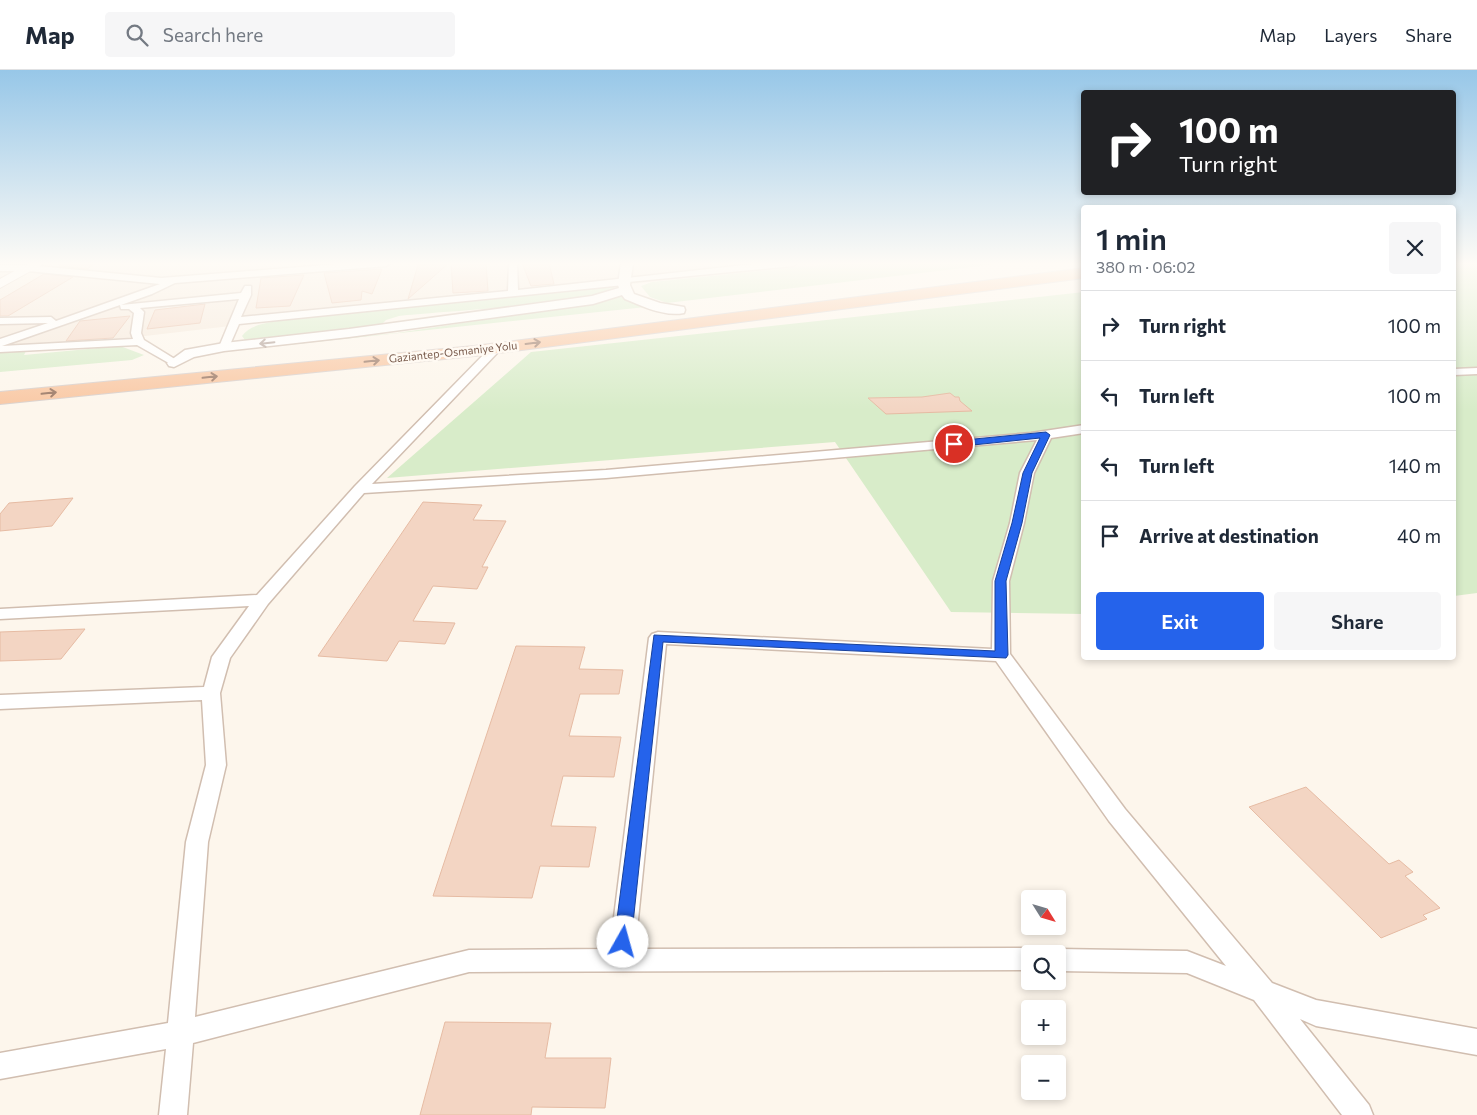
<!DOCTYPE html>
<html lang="en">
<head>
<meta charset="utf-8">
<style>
  :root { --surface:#fff; --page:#f6f6f7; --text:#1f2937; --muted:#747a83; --line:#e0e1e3; --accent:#2563eb }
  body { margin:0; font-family:Commissioner,sans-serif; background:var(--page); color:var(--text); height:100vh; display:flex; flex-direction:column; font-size:19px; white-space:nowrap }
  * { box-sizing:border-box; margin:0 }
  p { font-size:16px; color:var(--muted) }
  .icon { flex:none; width:28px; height:28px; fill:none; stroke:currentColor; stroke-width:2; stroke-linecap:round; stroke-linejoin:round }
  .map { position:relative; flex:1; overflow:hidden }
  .drawer { position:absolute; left:1081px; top:135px; width:375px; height:455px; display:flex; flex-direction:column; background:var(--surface); border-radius:5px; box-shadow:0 2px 8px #0003 }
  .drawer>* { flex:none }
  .banner { position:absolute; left:1081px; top:20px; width:375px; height:105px; border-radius:5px; box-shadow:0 2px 8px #0003; background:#202124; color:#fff; overflow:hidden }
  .needle { width:32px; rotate:127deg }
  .buttons { position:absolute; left:1021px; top:820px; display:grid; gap:10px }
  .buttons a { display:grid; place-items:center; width:45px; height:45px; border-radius:5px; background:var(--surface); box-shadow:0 2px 8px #0003; font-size:25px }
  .pin { position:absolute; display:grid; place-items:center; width:42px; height:42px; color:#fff; margin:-21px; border:2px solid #fff; border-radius:50%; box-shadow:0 1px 5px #0007 }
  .me { position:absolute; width:55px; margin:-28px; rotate:7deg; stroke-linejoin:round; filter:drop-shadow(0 0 4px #0008) }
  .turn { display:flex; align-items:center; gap:18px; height:105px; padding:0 15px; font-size:22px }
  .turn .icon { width:65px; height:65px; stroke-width:2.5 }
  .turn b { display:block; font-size:35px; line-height:42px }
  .round { display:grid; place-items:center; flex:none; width:52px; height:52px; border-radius:5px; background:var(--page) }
  .head { display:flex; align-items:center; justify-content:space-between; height:85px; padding:0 15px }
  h1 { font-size:30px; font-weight:600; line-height:38px }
  .cta { display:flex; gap:10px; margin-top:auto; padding:10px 15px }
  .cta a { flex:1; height:58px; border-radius:5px; background:var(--accent); color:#fff; font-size:20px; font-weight:600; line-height:58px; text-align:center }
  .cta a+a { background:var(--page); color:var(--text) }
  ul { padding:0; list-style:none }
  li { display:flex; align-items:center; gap:15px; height:70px; padding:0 15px; border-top:1px solid var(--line) }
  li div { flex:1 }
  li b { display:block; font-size:19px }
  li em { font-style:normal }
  header { display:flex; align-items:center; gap:30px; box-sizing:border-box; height:70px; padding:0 25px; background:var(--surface); border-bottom:1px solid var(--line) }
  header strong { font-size:24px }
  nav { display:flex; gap:28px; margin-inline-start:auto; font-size:18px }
  .search { width:350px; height:45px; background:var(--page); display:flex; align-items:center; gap:12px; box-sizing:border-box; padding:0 18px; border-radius:5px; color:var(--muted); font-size:19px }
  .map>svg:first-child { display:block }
  .residential { fill:#f5e8da }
  .green { fill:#d8ecc9 }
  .building { fill:#f3d5c3; stroke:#e6bba3 }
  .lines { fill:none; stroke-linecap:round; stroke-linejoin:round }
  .minor-casing { stroke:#d1beb0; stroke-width:3 }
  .tertiary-casing { stroke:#d1beb0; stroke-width:3 }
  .secondary-casing { stroke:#d6c0b0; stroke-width:2 }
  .trunk-casing { stroke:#dad1cd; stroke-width:2 }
  .minor { fill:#fff; fill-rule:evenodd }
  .tertiary { fill:#fff; fill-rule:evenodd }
  .secondary { fill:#fff; fill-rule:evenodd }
  .trunk { fill:#f9c8a4; fill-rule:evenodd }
  .oneway { stroke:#af9d94 }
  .oneway2 { stroke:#9a7763 }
  .route { fill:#2563eb; stroke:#184099 }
  .labels { text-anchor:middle; stroke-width:5; stroke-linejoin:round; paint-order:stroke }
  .far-street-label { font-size:11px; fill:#7a5c4d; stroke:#fffaf3 }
</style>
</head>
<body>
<header>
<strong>Map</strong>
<div class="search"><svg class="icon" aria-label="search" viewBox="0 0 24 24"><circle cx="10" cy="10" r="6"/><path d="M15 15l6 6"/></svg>Search here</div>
<nav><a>Map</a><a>Layers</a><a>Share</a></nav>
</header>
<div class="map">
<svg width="1477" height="1045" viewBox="0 0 1477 1045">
  <rect width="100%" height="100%" fill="#fdf6ec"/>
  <!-- residential -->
  <path class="residential" d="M0,193H835L291,249L0,283Z"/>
  <!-- green -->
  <path class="green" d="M838,193H1006L667,233L650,227L641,216L652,212Z
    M1454,193H1477V523L1454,526Z
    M613,215L615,217C596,235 436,241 399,246L386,250L380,256L245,270L242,266C252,252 275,252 291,249Z
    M1084,222V544L951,542L835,372L387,408L531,282Z
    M623,226L630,231L646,237L220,282L221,280L397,263L599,232Z
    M120,276L144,285L132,290L0,302V283L26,281L24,285Z"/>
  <!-- building -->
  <path class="building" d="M64,193H96L87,199L59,196Z
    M449,193L408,229L418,195Z
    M451,193H486L488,221L453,223Z
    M522,193H549L554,214L531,216Z
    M382,199L372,224L362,221L361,230L332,233L324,203Z
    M44,204L73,207L8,246H0V230Z
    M304,205L290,236L256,238L261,208Z
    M205,234L200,253L147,259L155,240Z
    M130,246L113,268L66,271L80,251Z
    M950,323L955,327H959L960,331L972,341L886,344L868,328L922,327Z
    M73,428L52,456L0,461V444L9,433Z
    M423,432L482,435L473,450L506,451L482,497H488L477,519L433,516L413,551L455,553L445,574L399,571L387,591L318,586Z
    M85,559L61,589L0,591V562Z
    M516,576L585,577L579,599L623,600L619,624H580L569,666L621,667L614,707L563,706L551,756L596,757L589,797L540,796L532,828L433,826Z
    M1306,717L1389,794L1399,790L1413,802L1405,806L1440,838L1423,845L1427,849L1381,868L1249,737Z
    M445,952L551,953L545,988H611L605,1038L532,1037L531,1045H420Z"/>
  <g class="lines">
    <!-- minor casing -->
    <g class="minor-casing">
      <path id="minor" d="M352,193H390L386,196L175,213L152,224L121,235L241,223L245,216H251V225L241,247L508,221L509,193H517L518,220L763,193H797L793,196L628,212L624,215L239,254L229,277L224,280L219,277L239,229L140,238L144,242L141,263L144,270L178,291L180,293L174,296L137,275L0,282V269L48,253L0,254V248L51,247L56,251L160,214L28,201H0V195H28L161,208ZM120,235L121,239H129L134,243L131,263L133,269L2,276Z
        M496,275L500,276L501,278L500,280L372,414L606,400L1031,363L1084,355V363L1051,368L1034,403L1024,453L1009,511L1010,584L1125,739L1272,913L1316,930L1477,959V985L1316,956L1300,949L1369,1035L1373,1045H1342L1254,930L1187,903L1058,901V884H1049L1058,879L1187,881L1226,896L1109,751L996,591L666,574L635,879L1030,878L1039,881L1040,884H1030V900L469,902L193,973L187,1045H159L166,979L0,1009V983L168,953L186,772L206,695L202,630L0,639V625L204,617L212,587L249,536L0,549V539L257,525L355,416L492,276ZM1037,370L1020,403L1010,453L993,511L992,579L658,562L652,564L649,568L610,879L469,880L195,947L208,772L226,695L220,623L230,588L268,534L364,423L606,408Z
        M1477,298V304L1454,305V299Z"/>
    </g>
    <!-- tertiary casing -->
    <g class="tertiary-casing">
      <path id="tertiary" d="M621,193H633L630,215L634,224L660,233L684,237L685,240L684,243C664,247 642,236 625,229L622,225L593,234L349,267L224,281L194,287L174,297L169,296L167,293L185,280L224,273L349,259L592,226L619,218L618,215Z"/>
    </g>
    <!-- secondary casing -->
    <g class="secondary-casing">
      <path id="secondary" d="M29,193H45L0,218V209Z"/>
    </g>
    <!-- trunk casing -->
    <g class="trunk-casing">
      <path id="trunk" d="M1084,198V208L474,286L0,334V322L474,276Z"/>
    </g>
    <!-- minor -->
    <use href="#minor" class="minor"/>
    <!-- tertiary -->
    <use href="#tertiary" class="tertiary"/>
    <!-- secondary -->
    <use href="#secondary" class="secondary"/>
    <!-- trunk -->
    <use href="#trunk" class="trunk"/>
  </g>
  <!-- one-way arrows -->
  <defs><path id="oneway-shaft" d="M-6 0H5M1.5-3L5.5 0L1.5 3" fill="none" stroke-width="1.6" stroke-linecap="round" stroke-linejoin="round" transform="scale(1.25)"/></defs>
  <use class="oneway" href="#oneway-shaft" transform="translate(267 273) rotate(174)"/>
  <g class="oneway2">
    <use href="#oneway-shaft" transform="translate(533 273) rotate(-7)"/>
    <use href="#oneway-shaft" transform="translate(372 291) rotate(-6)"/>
    <use href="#oneway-shaft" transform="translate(210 307) rotate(-6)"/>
    <use href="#oneway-shaft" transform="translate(49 323) rotate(-6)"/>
  </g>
  <!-- sky -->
  <linearGradient id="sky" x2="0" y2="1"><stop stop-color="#97c7e8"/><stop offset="0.57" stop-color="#fefbf6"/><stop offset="1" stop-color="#fefbf6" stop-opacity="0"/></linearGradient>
  <rect width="1477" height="340" fill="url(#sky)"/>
  <!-- route -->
  <path class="route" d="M1046,362L1050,365L1032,403L1022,453L1006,511L1008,585L1006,588L663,572L631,872L629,877L623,879L617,877L614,872L654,565L995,581V511L1012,453L1023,403L1040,368L954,377L950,374L954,371Z"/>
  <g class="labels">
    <!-- far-street labels -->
    <g class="far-street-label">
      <text transform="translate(453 282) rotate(-6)" y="4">Gaziantep-Osmaniye Yolu</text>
    </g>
  </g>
</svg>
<div class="buttons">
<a><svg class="needle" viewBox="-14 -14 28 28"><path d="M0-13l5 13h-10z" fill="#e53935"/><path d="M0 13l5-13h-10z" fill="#747a83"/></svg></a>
<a><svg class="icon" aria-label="search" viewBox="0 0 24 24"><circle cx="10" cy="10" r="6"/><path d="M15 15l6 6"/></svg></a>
<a>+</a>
<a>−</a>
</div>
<div class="pin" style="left:954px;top:374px;background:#d93025"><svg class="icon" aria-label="arrive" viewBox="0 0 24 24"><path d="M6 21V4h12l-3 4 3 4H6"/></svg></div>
<svg class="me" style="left:623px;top:872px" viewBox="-20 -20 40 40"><circle r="19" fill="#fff"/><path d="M0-13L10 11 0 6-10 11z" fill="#2563eb"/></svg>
<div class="banner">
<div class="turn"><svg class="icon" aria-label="right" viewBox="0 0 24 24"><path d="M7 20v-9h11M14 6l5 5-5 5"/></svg><div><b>100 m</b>Turn right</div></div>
</div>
<section class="drawer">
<div class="head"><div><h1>1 min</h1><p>380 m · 06:02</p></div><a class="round"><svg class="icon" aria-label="close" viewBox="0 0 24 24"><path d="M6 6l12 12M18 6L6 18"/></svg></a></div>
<ul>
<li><svg class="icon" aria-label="right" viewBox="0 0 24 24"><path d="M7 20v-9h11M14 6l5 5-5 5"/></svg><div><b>Turn right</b></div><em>100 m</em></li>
<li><svg class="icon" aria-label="left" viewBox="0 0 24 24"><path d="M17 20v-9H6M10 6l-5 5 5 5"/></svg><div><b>Turn left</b></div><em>100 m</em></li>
<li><svg class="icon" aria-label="left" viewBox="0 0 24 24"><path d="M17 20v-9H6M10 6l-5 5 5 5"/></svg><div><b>Turn left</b></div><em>140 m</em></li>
<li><svg class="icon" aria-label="arrive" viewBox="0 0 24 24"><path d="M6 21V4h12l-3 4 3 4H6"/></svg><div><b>Arrive at destination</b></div><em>40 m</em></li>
</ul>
<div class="cta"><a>Exit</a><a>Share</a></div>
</section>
</div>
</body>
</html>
